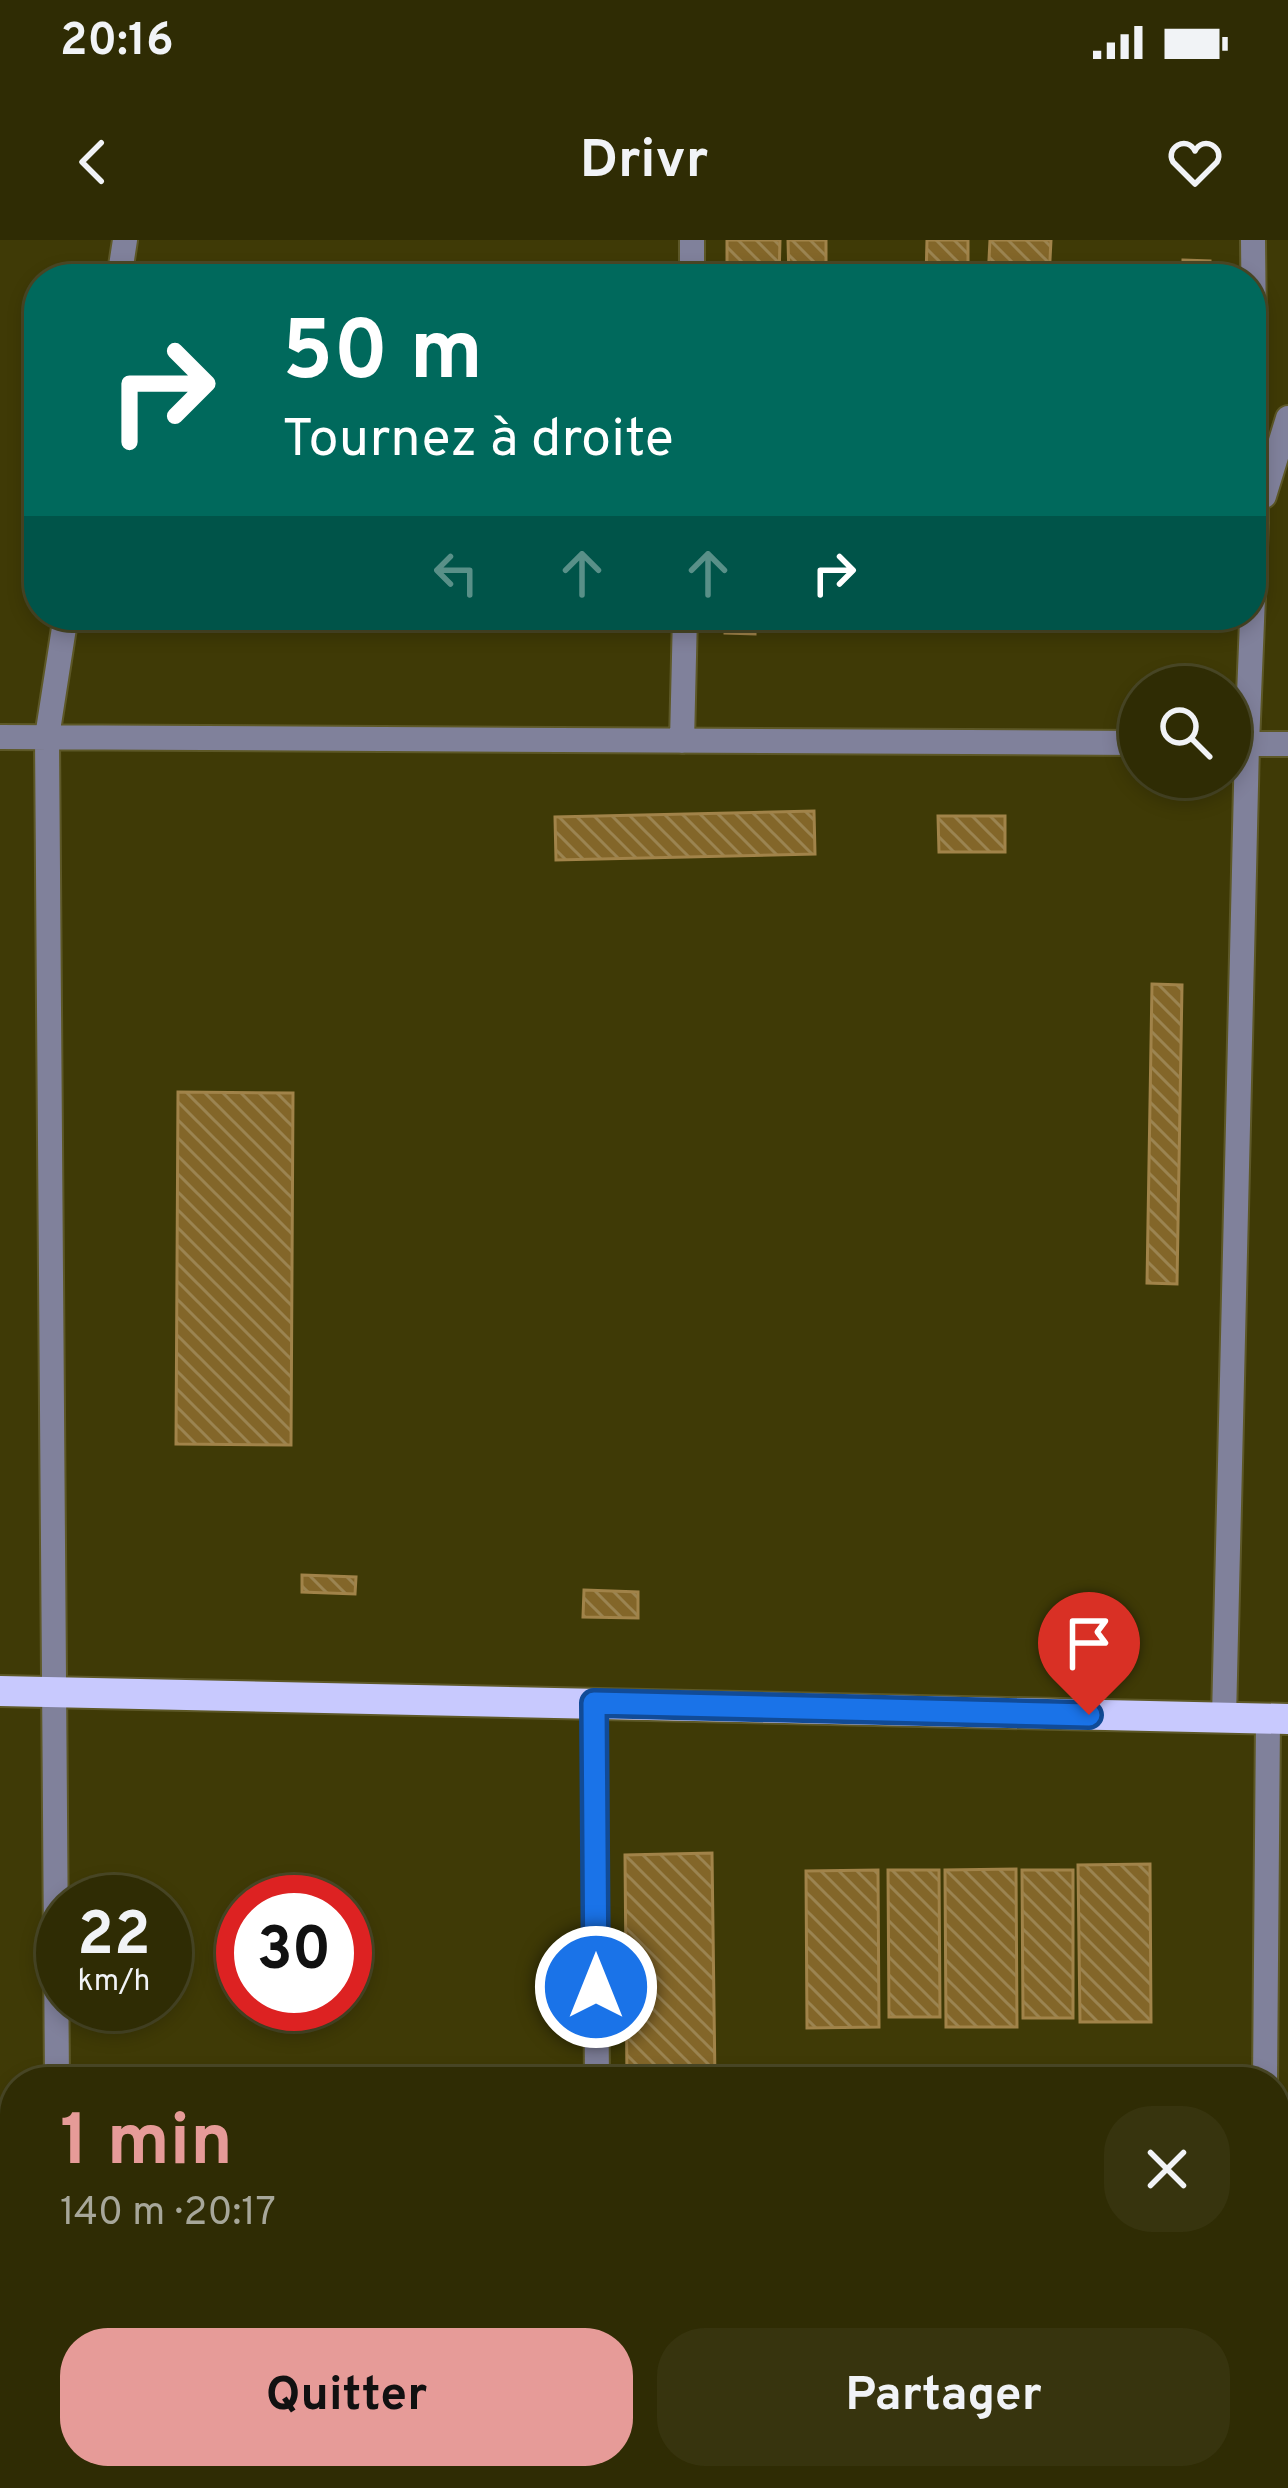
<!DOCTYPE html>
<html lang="fr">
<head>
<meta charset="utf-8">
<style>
  :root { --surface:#2f2c04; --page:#37340e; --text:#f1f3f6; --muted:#a7a79a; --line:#4a4826; --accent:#e69b98 }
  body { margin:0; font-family:Overpass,sans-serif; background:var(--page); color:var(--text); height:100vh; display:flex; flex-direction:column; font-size:45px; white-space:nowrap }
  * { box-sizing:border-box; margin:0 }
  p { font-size:39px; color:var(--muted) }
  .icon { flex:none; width:66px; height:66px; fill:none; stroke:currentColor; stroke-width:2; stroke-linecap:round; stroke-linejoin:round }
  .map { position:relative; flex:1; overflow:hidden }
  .sheet { position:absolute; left:0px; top:1827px; width:1290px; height:423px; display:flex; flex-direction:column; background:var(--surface); border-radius:48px 48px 0 0; box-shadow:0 6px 18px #0003,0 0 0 3px var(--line) }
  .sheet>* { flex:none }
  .hud { position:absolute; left:24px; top:24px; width:1242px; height:366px; border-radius:48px; box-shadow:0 6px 18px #0003,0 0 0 3px var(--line); background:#00695c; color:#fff; overflow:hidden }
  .fabs { position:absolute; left:1119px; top:426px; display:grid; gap:24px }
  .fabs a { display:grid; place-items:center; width:132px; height:132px; border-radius:50%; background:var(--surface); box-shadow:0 6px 18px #0003,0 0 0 3px var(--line); font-size:60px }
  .speed { position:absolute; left:36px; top:1635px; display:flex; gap:24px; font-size:60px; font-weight:700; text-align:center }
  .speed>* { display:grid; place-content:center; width:156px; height:156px; border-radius:50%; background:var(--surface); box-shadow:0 6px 18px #0003,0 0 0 3px var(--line); line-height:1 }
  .speed small { font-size:30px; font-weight:400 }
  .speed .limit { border:18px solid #d22; background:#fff; color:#111 }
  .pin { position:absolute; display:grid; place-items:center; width:102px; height:102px; color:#fff; margin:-123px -51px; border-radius:50% 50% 50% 0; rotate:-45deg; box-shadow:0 0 12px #0007 }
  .pin .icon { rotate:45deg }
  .me { position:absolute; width:132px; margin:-66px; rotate:0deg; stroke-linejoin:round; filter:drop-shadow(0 0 9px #0008) }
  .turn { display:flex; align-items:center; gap:42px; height:252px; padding:0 60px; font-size:54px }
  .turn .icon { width:156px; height:156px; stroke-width:2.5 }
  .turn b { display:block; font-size:84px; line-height:102px }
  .lanes { display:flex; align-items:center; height:114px; padding:0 60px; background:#0003; justify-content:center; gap:60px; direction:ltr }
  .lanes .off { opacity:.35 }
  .round { display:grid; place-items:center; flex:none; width:126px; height:126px; border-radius:48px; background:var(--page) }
  .headline { display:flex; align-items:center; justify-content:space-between; height:204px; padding:0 60px }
  h1 { font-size:72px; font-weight:700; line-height:90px; color:var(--accent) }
  .primary-button { display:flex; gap:24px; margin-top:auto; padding:24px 60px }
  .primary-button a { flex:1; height:138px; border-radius:48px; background:var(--accent); color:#111; font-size:48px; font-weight:700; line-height:138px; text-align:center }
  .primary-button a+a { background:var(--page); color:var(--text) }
  .status { display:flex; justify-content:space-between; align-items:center; height:84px; padding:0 60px; background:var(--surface); direction:ltr }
  .status svg { height:33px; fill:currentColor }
  header { display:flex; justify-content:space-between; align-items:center; height:156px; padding:0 60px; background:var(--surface); font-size:54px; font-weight:700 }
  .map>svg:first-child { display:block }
  .building { fill:url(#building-back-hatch); stroke:#a18349; stroke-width:3 }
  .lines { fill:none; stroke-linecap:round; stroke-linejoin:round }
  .minor-casing { stroke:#5d5827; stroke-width:28 }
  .primary-casing { stroke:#5d5827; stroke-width:34 }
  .minor { stroke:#80819b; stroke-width:24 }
  .primary { stroke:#c8c9fe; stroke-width:30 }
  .route-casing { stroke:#114b97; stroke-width:30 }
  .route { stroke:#1a73e8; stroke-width:21 }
</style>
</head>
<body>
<div class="status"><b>20:16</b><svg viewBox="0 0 49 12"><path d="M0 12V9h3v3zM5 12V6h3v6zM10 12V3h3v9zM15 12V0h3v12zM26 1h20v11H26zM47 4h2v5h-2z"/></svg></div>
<header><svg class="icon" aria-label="back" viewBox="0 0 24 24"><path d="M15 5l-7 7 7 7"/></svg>Drivr<svg class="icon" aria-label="heart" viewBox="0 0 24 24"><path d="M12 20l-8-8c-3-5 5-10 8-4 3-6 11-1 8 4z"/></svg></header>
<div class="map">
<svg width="1288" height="2248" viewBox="0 0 1288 2248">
  <defs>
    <pattern id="building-back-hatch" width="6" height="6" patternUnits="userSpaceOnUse" patternTransform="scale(3)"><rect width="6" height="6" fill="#836629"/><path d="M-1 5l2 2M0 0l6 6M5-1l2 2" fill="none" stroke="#9b8451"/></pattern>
  </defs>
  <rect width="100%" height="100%" fill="#3f3a06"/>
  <!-- building -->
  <path class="building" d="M727,0H780L779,39H727Z
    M788,0H826V39H789Z
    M927,0H968V39H926Z
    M990,0H1051L1049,39H988Z
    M1183,20L1210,21V39H1183Z
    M725,375H755V394L725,393Z
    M814,571L815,614L556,620L555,577Z
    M938,576H1005V612H939Z
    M1152,744L1182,745L1177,1044L1147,1043Z
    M178,852L293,853L291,1205L176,1204Z
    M302,1335L356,1337L355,1354L302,1352Z
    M584,1350L638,1352V1378L583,1377Z
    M712,1613L715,1842H627L625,1615Z
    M1150,1624L1151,1782H1080L1078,1625Z
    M1016,1629L1017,1787H946L945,1630Z
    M878,1630L879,1787L807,1788L806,1631Z
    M888,1630H939L940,1777H889Z
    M1022,1630H1073V1778H1023Z
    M782,2235H959V2248H782Z"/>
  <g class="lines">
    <!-- minor casing -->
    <g class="minor-casing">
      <path id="minor" d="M119,39L125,0
        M692,39V0
        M1264,256L1288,178
        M0,497L1140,503
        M682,501L685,375
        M1230,504H1288
        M594,1463L597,1842
        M1224,1478L1247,504L1256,283L1253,0
        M57,1842L47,497L66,375
        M1265,1842L1268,1479
        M59,2235V2248
        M599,2235V2248
        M1262,2248V2235"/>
    </g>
    <!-- primary casing -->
    <g class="primary-casing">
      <path id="primary" d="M0,1451L1288,1479"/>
    </g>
    <!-- minor -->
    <use href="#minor" class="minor"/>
    <!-- primary -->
    <use href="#primary" class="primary"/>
  </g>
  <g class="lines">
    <!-- route casing -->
    <g class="route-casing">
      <path id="route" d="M596,1747L594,1463L1089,1475"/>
    </g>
    <!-- route -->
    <use href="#route" class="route"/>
  </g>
</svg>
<div class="fabs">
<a><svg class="icon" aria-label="search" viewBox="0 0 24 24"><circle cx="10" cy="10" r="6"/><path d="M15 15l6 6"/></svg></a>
</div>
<div class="speed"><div>22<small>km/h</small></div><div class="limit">30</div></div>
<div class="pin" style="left:1089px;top:1475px;background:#d93025"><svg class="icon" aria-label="arrive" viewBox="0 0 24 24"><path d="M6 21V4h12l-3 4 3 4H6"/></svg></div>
<svg class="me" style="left:596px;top:1747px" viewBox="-20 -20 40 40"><circle r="17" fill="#1a73e8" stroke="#fff" stroke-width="3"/><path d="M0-11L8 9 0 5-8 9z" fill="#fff"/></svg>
<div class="hud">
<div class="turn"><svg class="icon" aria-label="right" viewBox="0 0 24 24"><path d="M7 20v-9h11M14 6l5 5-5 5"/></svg><div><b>50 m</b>Tournez à droite</div></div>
<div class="lanes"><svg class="icon off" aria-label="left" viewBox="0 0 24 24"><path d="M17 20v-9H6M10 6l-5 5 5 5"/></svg><svg class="icon off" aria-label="ahead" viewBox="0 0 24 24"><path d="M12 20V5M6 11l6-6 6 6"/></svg><svg class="icon off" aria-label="ahead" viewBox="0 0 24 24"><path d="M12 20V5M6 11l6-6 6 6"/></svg><svg class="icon" aria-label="right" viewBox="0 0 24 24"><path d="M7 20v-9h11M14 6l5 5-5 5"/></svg></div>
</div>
<section class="sheet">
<div class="headline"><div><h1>1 min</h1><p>140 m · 20:17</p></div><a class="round"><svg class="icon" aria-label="close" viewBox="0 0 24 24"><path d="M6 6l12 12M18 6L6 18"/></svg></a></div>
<div class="primary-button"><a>Quitter</a><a>Partager</a></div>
</section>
</div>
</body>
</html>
